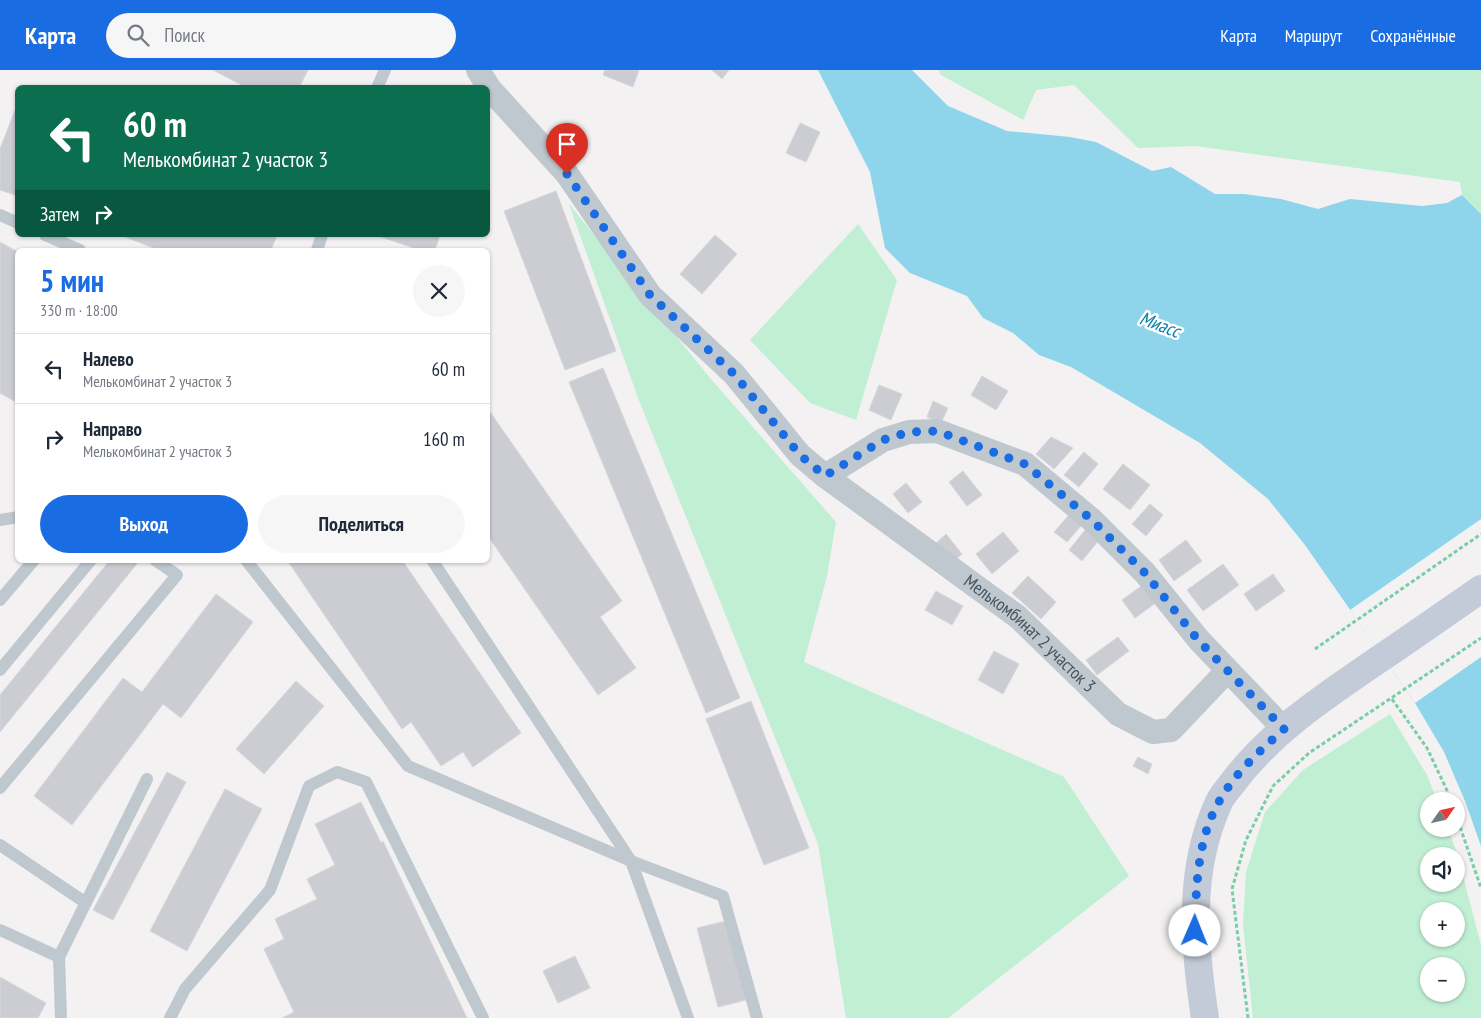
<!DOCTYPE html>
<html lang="ru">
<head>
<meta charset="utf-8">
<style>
  :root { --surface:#fff; --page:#f6f6f7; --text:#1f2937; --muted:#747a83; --line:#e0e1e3; --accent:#1a6ce3 }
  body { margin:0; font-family:"PT Sans Narrow",sans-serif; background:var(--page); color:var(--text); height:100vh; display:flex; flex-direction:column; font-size:19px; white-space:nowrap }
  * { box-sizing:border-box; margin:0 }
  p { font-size:16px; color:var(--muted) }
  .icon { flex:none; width:28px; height:28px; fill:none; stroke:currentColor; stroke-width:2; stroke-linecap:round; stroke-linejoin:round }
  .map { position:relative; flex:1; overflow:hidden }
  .panel { position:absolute; left:15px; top:178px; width:475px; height:315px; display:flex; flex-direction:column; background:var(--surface); border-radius:8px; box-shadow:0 1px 4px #0004 }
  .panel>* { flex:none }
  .guide { position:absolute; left:15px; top:15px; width:475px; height:152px; border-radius:8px; box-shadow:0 1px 4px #0004; background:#0b6e4f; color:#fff; overflow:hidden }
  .needle { width:32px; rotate:56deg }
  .tools { position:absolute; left:1420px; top:722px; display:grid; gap:10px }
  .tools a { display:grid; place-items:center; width:45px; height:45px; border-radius:50%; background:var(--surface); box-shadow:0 1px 4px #0004; font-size:25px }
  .pin { position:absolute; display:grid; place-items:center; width:42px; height:42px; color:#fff; margin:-51px -21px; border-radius:50% 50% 50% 0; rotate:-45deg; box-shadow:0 0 5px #0007 }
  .pin .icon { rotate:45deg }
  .me { position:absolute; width:55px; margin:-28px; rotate:1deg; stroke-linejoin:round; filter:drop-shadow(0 0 4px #0008) }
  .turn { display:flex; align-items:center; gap:18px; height:105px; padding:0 25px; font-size:22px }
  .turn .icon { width:65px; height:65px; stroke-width:2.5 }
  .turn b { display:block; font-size:35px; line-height:42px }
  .then { display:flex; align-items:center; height:48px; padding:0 25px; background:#0003; gap:10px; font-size:19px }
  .round { display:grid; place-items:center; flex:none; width:52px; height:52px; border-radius:26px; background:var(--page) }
  .overview { display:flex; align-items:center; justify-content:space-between; height:85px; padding:0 25px }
  h1 { font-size:30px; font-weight:700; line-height:38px; color:var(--accent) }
  .action { display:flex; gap:10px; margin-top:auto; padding:10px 25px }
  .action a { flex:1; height:58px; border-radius:30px; background:var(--accent); color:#fff; font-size:20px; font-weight:700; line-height:58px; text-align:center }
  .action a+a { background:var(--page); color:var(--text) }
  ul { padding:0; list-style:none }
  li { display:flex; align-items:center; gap:15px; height:70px; padding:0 25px; border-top:1px solid var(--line) }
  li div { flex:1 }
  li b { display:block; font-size:19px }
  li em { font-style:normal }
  header { display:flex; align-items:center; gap:30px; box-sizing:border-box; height:70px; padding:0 25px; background:var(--accent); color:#fff }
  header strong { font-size:24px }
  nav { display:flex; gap:28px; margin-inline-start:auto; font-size:18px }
  .search { width:350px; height:45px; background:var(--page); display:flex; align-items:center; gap:12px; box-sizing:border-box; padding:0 18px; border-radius:28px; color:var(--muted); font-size:19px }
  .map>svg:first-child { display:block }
  .green { fill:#c0efd4; fill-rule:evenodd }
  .water { fill:#8ed5ec }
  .pier { fill:#f3f1f1 }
  .building { fill:#cbcdd3; stroke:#d5d7dc }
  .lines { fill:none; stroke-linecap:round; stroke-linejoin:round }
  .path { stroke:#78cea6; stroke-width:3; stroke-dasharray:4 2.5; stroke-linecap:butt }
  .lane { stroke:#bfc8cf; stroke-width:12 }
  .street { stroke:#bfc8cf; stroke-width:24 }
  .secondary { stroke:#c2cbd7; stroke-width:28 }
  .route { stroke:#1a6ce3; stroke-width:9; stroke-dasharray:0 16.2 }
  .labels { text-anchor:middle; stroke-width:5; stroke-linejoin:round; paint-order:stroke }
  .street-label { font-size:18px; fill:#49535e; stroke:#fff }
  .water-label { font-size:19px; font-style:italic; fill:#0d80a5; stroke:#fff }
</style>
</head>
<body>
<header>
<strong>Карта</strong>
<div class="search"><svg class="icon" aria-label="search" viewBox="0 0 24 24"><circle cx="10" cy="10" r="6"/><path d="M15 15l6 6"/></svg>Поиск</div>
<nav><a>Карта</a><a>Маршрут</a><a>Сохранённые</a></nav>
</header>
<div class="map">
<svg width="1481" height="948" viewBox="0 0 1481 948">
  <rect width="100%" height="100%" fill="#f3f1f1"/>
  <!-- green -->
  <path class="green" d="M939,0H1481V144L1462,125L1460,112L1195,76L1138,78L1074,15L1036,20L1023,50L941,5Z
    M569,134L710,308L836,452L827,506L804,592L1064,707L1129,806L948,948H846L818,774L638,328Z
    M858,154L897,210L856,350L810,333L750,270Z
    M1390,644L1427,705L1437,731H1429V759H1448L1457,783L1481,875V948H1253L1243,855L1246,802L1265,742L1303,700ZM1456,786V814H1429V786ZM1456,841V869H1429V841ZM1456,896V924H1429V896Z"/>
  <!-- water -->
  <path class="water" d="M818,0H912L948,36L1007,61L1070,67L1096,72L1152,101L1171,97L1215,124H1244L1281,129L1318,139L1350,129L1422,136L1447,133L1462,125L1481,144V776L1465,731L1444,682L1415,633L1305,475L1268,429L1200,373L1071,297L1039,285L1013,263L983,248L967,226L910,203L885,178L870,102Z"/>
  <!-- pier -->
  <path class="pier" d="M1481,449V587L1415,633L1350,540Z"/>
  <!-- building -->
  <path class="building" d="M213,0H308L299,18H247Z
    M605,0H639L633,17L603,5Z
    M712,0H729L722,9Z
    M18,32V126L0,120V79Z
    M800,53L820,62L806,92L786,83Z
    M556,121L616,281L565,300L504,141Z
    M120,165H277L271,180H159Z
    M375,165H440L435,180H420Z
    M715,165L737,184L702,224L680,204Z
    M0,172L18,182V333L0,323Z
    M603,298L740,628L706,643L569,312Z
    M982,306L1008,321L996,340L971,325Z
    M879,315L902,324L891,350L869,340Z
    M933,331L948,338L941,353L927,347Z
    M488,339L622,531L600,547L636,598L598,625L488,466Z
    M1051,367L1073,378L1054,399L1036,384Z
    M1084,382L1098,394L1079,417L1064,405Z
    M1123,394L1150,415L1130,440L1103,419Z
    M963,401L982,425L967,436L949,412Z
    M906,413L922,432L908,443L893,424Z
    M1150,434L1163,445L1146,466L1132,454Z
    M1069,445L1081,456L1067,472L1054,462Z
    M1086,459L1099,470L1082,491L1069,480Z
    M1003,462L1019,481L992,504L976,484Z
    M946,464L962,484L950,494L934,475Z
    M1186,470L1202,491L1174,511L1159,490Z
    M110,490H140L0,662V625Z
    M287,490H402L521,663L473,697L463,682L441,696L411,652L402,659Z
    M1223,494L1239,515L1203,541L1187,520Z
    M1273,504L1285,521L1256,541L1244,524Z
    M1028,506L1056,532L1041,549L1012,523Z
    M1144,514L1157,532L1135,548L1122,530Z
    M936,521L963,536L952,555L925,540Z
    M216,524L253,552L181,648L163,634L72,755L34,726L123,608L142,622Z
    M1118,567L1129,581L1097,605L1086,590Z
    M994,581L1019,594L1003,624L978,610Z
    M296,611L324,636L264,704L236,679Z
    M751,631L809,778L764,795L706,649Z
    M1138,687L1152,694L1148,704L1133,696Z
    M167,702L186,712L113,850L93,840Z
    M225,719L262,739L187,881L150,861Z
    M361,732L381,773L383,771L467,948H282L294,942L264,879L284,869L275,849L317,829L307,809L335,795L315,754Z
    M726,851L746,930L718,937L697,858Z
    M575,886L590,918L558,933L543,901Z
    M0,907L46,933L38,948H0Z"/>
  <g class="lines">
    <!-- path -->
    <path class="path" d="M1315,579L1481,464
      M1392,629L1427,678L1452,731
      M1456,745L1481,818
      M1248,948L1232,819L1246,770L1273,716L1309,683L1481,568"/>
    <!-- lane -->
    <path class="lane" d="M377,18L385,0
      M0,145L18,153
      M45,165L80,180
      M317,180L322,165
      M0,450L18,447
      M246,490L408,696L631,791L723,826L757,948
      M432,490L631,791L688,948
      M0,530L34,490
      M0,600L91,490
      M0,718L177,505L155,490
      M0,775L86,833
      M0,860L59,887L61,948
      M59,887L147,709
      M170,948L185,919L270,820L309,716L337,702L366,712L483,948"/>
    <!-- street -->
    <g class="street">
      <path id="s1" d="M478,0L489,18L567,104L650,225L734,304L800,385L825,406L1018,547L1118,644L1153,662L1171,660L1227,601"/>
      <path d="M825,406L883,370L909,362L937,361L1025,394L1092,450L1145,503L1199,570L1284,659"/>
    </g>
    <!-- secondary -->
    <path class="secondary" d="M1205,948C1194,876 1187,801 1219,732C1222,725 1229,718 1234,711C1272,661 1324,627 1375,592C1411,568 1446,543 1481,519"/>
  </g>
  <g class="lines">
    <!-- route -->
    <path class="route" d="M567,104L650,225L734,304L800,385L825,406L883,370L909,362L937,361L1025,394L1092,450L1145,503L1198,570L1284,659C1261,680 1236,702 1220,730C1197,768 1196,818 1195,861"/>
  </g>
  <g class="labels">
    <!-- street labels -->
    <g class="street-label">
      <text dy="6" stroke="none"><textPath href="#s1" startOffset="795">Мелькомбинат 2 участок 3</textPath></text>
    </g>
    <!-- water labels -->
    <g class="water-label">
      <text transform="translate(1160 254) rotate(21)" y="7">Миасс</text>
    </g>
  </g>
</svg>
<div class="tools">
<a><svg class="needle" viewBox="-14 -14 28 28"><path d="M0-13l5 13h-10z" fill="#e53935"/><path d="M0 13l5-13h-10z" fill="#747a83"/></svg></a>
<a><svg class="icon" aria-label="sound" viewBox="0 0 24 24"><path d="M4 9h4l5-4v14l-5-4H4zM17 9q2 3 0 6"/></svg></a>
<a>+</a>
<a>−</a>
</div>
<div class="pin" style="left:567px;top:104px;background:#d93025"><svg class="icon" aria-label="arrive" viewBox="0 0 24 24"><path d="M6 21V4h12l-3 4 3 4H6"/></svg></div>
<svg class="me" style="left:1195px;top:861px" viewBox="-20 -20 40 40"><circle r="19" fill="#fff"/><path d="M0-13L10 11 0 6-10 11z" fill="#1a6ce3"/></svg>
<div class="guide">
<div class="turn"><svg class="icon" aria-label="left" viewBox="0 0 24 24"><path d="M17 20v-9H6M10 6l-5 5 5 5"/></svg><div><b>60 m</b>Мелькомбинат 2 участок 3</div></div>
<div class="then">Затем<svg class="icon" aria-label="right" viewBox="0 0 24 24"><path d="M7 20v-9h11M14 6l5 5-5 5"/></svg></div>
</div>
<section class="panel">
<div class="overview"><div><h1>5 мин</h1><p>330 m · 18:00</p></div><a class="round"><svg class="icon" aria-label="close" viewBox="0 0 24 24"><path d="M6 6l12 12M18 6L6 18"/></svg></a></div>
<ul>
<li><svg class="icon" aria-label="left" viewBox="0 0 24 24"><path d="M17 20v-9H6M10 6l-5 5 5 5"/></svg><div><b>Налево</b><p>Мелькомбинат 2 участок 3</p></div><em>60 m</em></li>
<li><svg class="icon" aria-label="right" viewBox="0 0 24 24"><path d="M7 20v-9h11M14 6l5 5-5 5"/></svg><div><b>Направо</b><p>Мелькомбинат 2 участок 3</p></div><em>160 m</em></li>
</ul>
<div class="action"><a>Выход</a><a>Поделиться</a></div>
</section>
</div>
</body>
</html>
